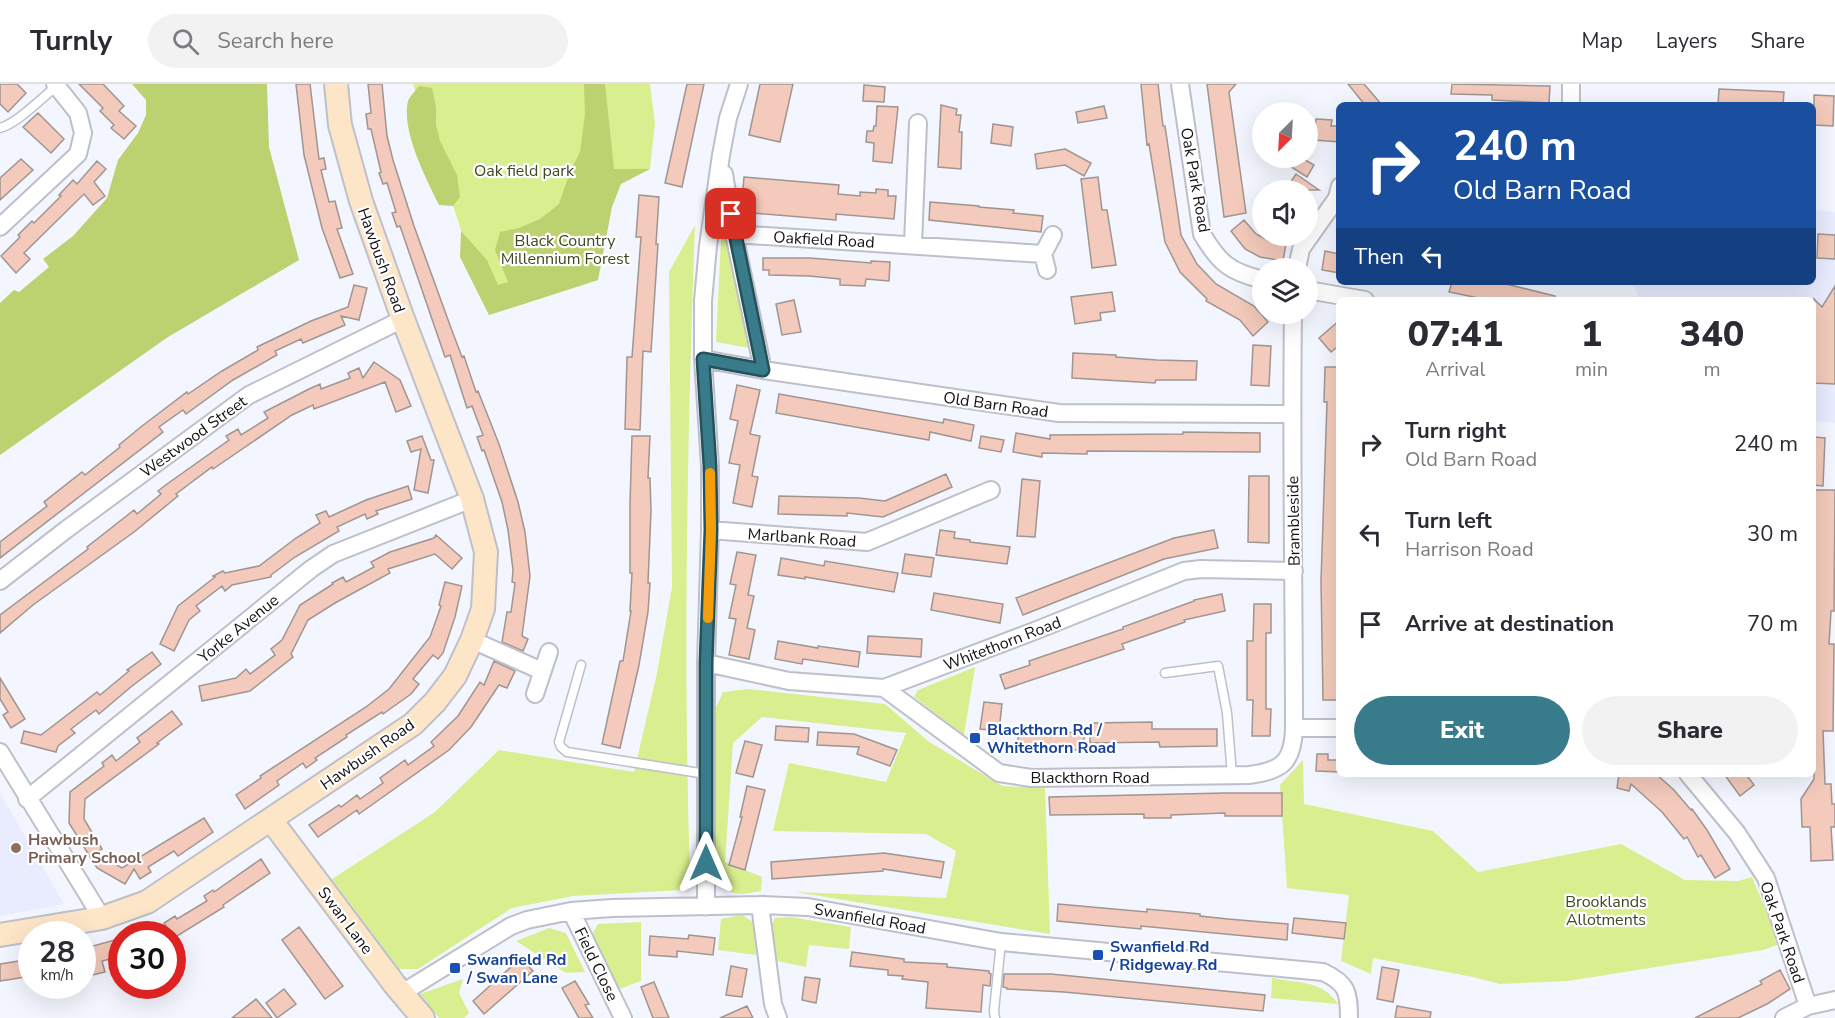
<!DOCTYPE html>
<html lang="en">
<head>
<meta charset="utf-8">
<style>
  :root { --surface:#fff; --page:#f2f2f3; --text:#2b2b33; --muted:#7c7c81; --line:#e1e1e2; --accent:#387c8b }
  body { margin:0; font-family:"Nunito Sans",sans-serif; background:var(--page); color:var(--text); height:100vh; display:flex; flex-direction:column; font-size:22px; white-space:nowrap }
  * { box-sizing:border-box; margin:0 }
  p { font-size:20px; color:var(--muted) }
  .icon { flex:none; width:33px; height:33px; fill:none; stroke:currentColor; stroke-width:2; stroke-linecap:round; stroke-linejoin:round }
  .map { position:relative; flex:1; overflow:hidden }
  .drawer { position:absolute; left:1336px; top:213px; width:480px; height:480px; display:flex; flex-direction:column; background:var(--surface); border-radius:9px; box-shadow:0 6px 24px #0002 }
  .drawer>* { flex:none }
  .guide { position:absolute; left:1336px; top:18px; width:480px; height:183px; border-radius:9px; box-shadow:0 6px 24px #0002; background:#1a4fa0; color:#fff; overflow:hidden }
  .needle { width:39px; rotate:204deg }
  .buttons { position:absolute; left:1252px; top:18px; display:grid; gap:12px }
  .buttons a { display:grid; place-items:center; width:66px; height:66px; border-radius:50%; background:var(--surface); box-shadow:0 6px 24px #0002; font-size:30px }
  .speed { position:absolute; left:18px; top:837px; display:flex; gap:12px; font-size:30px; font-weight:700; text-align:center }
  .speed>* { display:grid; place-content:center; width:78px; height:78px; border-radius:50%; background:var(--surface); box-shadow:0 6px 24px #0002; line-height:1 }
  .speed small { font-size:15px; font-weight:400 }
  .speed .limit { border:9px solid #d22; background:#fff; color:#111 }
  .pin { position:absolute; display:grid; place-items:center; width:51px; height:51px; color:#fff; margin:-26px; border-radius:12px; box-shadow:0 3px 9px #0006 }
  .me { position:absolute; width:66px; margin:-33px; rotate:0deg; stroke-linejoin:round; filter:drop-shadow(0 0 4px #0008) }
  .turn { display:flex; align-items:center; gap:21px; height:126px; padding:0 18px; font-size:27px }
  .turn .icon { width:78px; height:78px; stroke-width:2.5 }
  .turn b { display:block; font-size:42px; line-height:51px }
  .then { display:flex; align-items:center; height:57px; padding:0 18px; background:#0003; gap:12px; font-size:22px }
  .eta { display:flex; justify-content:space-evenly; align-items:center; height:102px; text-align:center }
  .eta b { font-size:36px; font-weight:800; line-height:42px }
  .action { display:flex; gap:12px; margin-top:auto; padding:12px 18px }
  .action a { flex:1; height:69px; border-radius:36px; background:var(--accent); color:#fff; font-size:24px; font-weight:800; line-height:69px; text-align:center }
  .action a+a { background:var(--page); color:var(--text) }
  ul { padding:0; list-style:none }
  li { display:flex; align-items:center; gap:18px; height:90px; padding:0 18px }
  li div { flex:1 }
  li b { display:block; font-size:22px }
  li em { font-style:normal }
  header { display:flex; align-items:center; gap:36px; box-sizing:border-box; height:84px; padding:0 30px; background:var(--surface); border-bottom:2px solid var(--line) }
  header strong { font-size:28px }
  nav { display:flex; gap:33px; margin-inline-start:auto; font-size:21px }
  .search { width:420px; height:54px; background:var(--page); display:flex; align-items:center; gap:15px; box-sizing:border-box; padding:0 21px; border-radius:33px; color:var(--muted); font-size:22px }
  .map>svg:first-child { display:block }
  .built { fill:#e8ecfe }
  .green { fill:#d9ee8e }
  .forest { fill:#bcd16f }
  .building { fill:#f3cabb; stroke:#a09591; stroke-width:1.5 }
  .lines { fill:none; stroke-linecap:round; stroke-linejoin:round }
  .lane-casing { stroke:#bdc0ca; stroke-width:11 }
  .street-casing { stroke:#bdc0ca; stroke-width:20 }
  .secondary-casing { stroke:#bdc0ca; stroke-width:26 }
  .lane { stroke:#fff; stroke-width:8 }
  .street { stroke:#fff; stroke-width:16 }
  .secondary { stroke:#fde6c8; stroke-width:22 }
  .route-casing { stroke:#24515a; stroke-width:15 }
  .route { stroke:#387c8b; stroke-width:10 }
  .slow { stroke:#f59e0b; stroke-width:10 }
  .transit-dot { fill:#1a4fb4; stroke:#fff; stroke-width:2 }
  .education-dot { fill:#8d6e63; stroke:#fff; stroke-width:2 }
  .labels { text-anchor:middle; stroke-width:4.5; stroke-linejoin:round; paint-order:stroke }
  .park-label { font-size:16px; fill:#414921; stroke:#fff }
  .street-label { font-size:16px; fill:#121216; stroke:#fff }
  .transit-label { font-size:16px; font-weight:bold; fill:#164399; stroke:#fff; text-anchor:start }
  .education-label { font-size:16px; font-weight:bold; fill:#785e54; stroke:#fff; text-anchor:start }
</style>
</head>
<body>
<header>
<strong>Turnly</strong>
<div class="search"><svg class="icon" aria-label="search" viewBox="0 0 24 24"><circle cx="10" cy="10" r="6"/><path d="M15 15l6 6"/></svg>Search here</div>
<nav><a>Map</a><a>Layers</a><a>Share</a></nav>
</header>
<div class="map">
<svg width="1835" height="934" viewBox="0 0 1835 934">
  <rect width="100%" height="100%" fill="#f4f6ff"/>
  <!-- built -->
  <path class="built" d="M1814,126L1835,128V339L1814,337V216H1640L1633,198H1814Z
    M0,709L64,820L0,832Z"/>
  <!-- green -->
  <path class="green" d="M413,0H650L655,39L650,85H605L598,196L489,231Z
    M695,141C687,358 683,576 690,793L682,806L573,812L512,824L418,885H399L332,795L435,728L499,666L634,688L657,589L672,503L669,188Z
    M724,154L727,156L749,264L716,258L721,155Z
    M975,583L964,651L914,613L918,606Z
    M748,605L885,620L928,657L1002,702L1045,704L1050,850L795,808L946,814L956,767L926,750L773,747L789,679L886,698L906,649L762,633L733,659L725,778L762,793L761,807C741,811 732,813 716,798L715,626L723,608Z
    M1303,676L1304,720L1433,747L1478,788L1621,760L1685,796L1738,797L1752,793L1780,860L1763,866L1568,897L1500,900L1473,893L1373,874L1371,890L1341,877L1349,811L1287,804L1280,701Z
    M742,831L753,838L756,871L718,866L721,835Z
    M790,833L851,843L849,865L809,861L806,883L777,877L770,845L775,834Z
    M641,838V897L619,905L592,850L598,840Z
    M549,844L566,849L585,888L566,889L516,857Z
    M1272,894C1298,899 1322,896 1338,920L1271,914Z
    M463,895L459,909L469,929L464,934H439L420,910Z"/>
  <!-- forest -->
  <path class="forest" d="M132,0H267L269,63L299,176L168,253L0,371V219L14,206L19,208L49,183L43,175L73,152L107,114L118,76L138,49L146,31V16Z
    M584,0H605L614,85H650L621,100L612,123L598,196L489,231L460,173L461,147L487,176L498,201L508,198L495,166L500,148L519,144L540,135L559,120L570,88L580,68L585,30Z
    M419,2L432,4L436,23V41L440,57L457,91L460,113L453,122L439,121C426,94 401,47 408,17C410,12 416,6 419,2Z"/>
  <!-- building -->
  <path class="building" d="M0,0H17L26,9L8,28L0,20Z
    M79,0H103L124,22L119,27L136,42L124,55L111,44L114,41L100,27L103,24Z
    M296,0H310L319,75L324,74L326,85L321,86L329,118L335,117L342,144L337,145L353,190L340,194L322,144L304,71Z
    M368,0H382L387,52L393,76L414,142L451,244L462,273L464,272L476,308L478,307L499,360L518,418L525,448L530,492L522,552L528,555L523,567L502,558L507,528H511L515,499L512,498L513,486L508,446L502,418L484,366L482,367L477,353L483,351L472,322L467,324L450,271L445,273L400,142L397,143L392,129L396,128L387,99L383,100L379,89L381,88L371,45H368L366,30L371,29Z
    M687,0H704L682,103L665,99Z
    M760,0H793L780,58L749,51Z
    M1141,0H1158L1163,42H1165L1181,151L1197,180L1216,200L1254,222L1268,238L1253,252L1240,236L1206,217L1207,215L1180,188L1165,158L1149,60L1147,61Z
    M1207,0H1236L1229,8L1246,129L1224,133Z
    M1348,0H1364L1382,21H1365Z
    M1452,0L1550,2L1549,19L1492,16V11L1451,10Z
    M864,1L885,3L884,18L863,17Z
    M1719,5L1784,8L1783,21H1718Z
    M1814,11L1834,12L1833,42L1814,41Z
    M941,21L957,25L956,31H961L959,48H962L961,85L938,83Z
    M877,22L898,23L892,79L873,77L874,59L866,58L867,47H873L874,42H876Z
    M1104,22L1107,34L1078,39L1076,28Z
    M38,29L64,55L51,69L23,43Z
    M1316,35L1332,36L1331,42H1340V58L1314,56Z
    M993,40L1013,43L1011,62L991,59Z
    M1065,65L1091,79L1084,92L1065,81L1037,85L1035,70Z
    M1277,74H1302L1314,81L1307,93Z
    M21,75L33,86L0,116V94Z
    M97,77L106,85L94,98L105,112L93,121L84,110L24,169L30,175L16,189L1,172L20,153L18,151L32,137L34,139L61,112L59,111L73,96L77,100Z
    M1296,90L1319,106H1295L1288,102Z
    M744,93L839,101L838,110L860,112V108L876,109V105L888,106V112H896L894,135L836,130V136L741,128Z
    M1098,93L1102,126H1107L1116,181L1092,184L1081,95Z
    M639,111L659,113L656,160H658L651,268L643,267L640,346L625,345L627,273H632L641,153H636Z
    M930,118L979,122V123L1014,126L1013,129L1043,132L1041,148L929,136Z
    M1244,136L1256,150L1269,157L1286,160L1283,177L1260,173L1245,165L1231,147Z
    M1818,150L1835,151V175L1817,174Z
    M1325,167L1340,170V189L1322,186Z
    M763,174H810L871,179V177L890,178L889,197L866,195L865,202L840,201V195L809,192L769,191V186H763Z
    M1452,198H1498L1555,212L1554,216H1488L1449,208Z
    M354,201L367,204L359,236L341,232L345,241L303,259L301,255L275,267L277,271L233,296L186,330L183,326L159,343L163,348L0,474V458L47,422L44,418L82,388L85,391L120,363L119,361L142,342L187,308L188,310L222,287L258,266L257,263L311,237L348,223Z
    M1835,202V300L1814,299V215L1822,223Z
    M1112,208L1115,227L1100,229L1101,236L1075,240L1071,213Z
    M794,216L801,248L782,251L776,220Z
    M1340,236V261L1331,268L1319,254Z
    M1253,261L1271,262L1269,302L1251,301Z
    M1073,269L1116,271V273L1157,276L1197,277L1196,296H1156L1155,299L1072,294Z
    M374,278L400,296L411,322L396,328L385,298L314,325L313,321L292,331L213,385L212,383L176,410L178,412L134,448L33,521L0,549V531L88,465L87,463L134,426L137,430L161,410L158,407L167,400L229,356L226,352L238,345L241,351L268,334L264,328L309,305L320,300L321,305L350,294L348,289L359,284L363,294Z
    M1325,283H1340V616H1323L1321,497L1327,318H1324Z
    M737,301L760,306L750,350L760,352L752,392L758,393L752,423L733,419L740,381L729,379L738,337L730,335Z
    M779,310L943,339L944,335L974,341L971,357L930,348L929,356L776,329Z
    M1183,348L1260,349V368L1087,367V370L1042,369V373L1013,368L1016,349L1050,355V351L1183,350Z
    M422,352L431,376H434L428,409L414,406L421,365L411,368L407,357Z
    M632,352H650L648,394H650L651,427L648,499H650L648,528L639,581L620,664L602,660L620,577H623L631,527H630L632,489H630V420Z
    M981,352L1004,356L1001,368L979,364Z
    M1814,353L1825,354L1823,402L1814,401Z
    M946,390L952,403L883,433L847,429V432L778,430L779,412L859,414L885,417Z
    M1249,392H1269V459L1248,458Z
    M1022,395L1040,397L1035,453L1017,452Z
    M408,402L412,415L376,427L378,430L367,435L365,430L337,443L339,447L295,473L271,491V493L232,501L225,507L222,502L196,522L200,527L189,536L174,567L160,560L178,522L215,493L213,492L223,487L225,489L259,482L296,454L320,439L316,431L326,427L329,433L366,416Z
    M1814,406H1835L1834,527H1831L1829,560H1834L1833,647H1823L1825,700H1831L1832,720H1835V743H1831L1833,776L1811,777L1810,743H1802L1801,715L1814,695Z
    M940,446L955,448L954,454L970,456V458L1010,463L1007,480L936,471Z
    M1214,446L1218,464L1164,475L1023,531L1016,514L1174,454Z
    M436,451L462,474L452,485L435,470L388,485L390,489L335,519L308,536L291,570L293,573L250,607L202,617L199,602L236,594L246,585L250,590L275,571L271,565L282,556L300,521L333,500L332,499L343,493L346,498L374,483L371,478L390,468L434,454Z
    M737,468L756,471L748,511L754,512L747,544L755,546L749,575L729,571L736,535L729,534L736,501L730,500Z
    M905,470L934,474L931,493L902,489Z
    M781,474L824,482L825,477L898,489L894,508L805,493V495L778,491Z
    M445,498L462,502L455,533L443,569L438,575L433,571L413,595L419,600L411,610L383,630L382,628L346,651L347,653L315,674L317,676L306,684L303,679L277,697L279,701L245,725L236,711L261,694L260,692L366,623L389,605L430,553L441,522L439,521Z
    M934,509L1003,520L1000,539L931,526Z
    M1222,510L1225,527L1184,536L1185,538L1122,560L1124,565L1005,605L1000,591L1030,581L1029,577L1123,545V543L1194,517V516Z
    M1254,520H1271V549H1266V625H1271L1270,652H1252L1253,616H1247V557H1253Z
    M868,552L922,555L921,573L867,569Z
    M778,557L818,564V562L860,568L858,583L803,575L802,580L775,575Z
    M152,568L161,580L132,602L99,630L96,626L71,645L75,649L58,662L56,668L21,659L24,647L41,651L97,608L100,611L129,587L127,586Z
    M494,577L515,587L507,604L499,601L471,643L449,666L359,730L357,726L318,753L309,741L339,721L341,723L357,711L360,715L383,699L380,694L405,676L408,681L434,662L431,658L458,632L480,598L484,601Z
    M0,594L25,635L11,644L3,631L8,628L0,615Z
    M984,618L1002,620L999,647L980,645Z
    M172,627L182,640L157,659L159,660L85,715L84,735L102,765L95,769L122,784L204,734L213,748L178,772L174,767L148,783L151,788L140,795L134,785L125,800L97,784L69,739L70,708L104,682L102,679L112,671L116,677L140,658L137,654Z
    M1152,638V645H1217V662L1160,663L1159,658L1090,659V639Z
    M776,642L809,644L808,658L775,656Z
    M1018,647L1084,649V666L1018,665Z
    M818,648L854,650L897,666L890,682L857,670L859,663L817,661Z
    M745,657L762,661L753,693L736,689Z
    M1317,670H1328V676H1340V688L1316,687Z
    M1619,690H1656L1674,706L1691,726L1692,725L1707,746L1730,785L1715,794L1701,771L1698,773L1687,753L1684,755L1662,728L1631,700L1629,707L1617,704Z
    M1724,690H1746L1754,701L1740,712Z
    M747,702L765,706L745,786L729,781L742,733H740Z
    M1225,709H1282V732H1225V729L1171,731V734H1144V730L1050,731L1049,713Z
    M884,769L944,778L941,794L883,785V787L772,795L771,778Z
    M261,775L270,789L223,821L224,823L174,854L172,850H147L166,842L164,839L175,832L177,835L207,817L204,812L213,806L214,808Z
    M1058,820L1147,828V825L1200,830V832L1228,835L1288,840L1287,856L1141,842V845L1057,837Z
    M1294,834L1346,839L1344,855L1292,849Z
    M299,843L343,902L325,915L282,856Z
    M689,851L715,854L713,871L677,867V873L649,871L650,852L688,855Z
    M122,854V872L102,877L105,888L92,891L89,879L82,880V865Z
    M852,868L904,875V878L947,880V883L989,887V889L991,890L990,902L983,901L981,928L926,924L928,898L902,895L903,892L888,891V886L850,882Z
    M521,874L533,887L484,930L473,917Z
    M32,875V892L0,897V880Z
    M731,882L747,885L742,913L726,911Z
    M1382,883L1399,886L1393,918L1377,915Z
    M1780,886L1790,905L1767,920L1738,934H1695L1762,900L1760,897Z
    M1004,890H1051L1265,911L1263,927L1064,908L1007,905V904L1003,903Z
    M805,893L820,895L816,919L802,916Z
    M575,897L589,920L585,921L593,934H579L562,904Z
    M654,898L669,934H653L641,903Z
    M284,905L296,920L277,934L266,919Z
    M256,915L272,934H232Z
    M747,922L753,934H720Z
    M1397,922L1431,928L1430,934H1395Z"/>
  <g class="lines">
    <!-- lane casing -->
    <g class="lane-casing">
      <path id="lane" d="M0,44C18,39 41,14 57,2
        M581,581L559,658L561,663L567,668L706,690
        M1165,589L1218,582L1227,629L1232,691
        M995,934L994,927L1001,858"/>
    </g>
    <!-- street casing -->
    <g class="street-casing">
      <path id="street" d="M1180,0L1202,150C1219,179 1230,188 1263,196
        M1571,21V0
        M724,90L734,150L763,286
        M0,143L78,70L83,49L78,29L55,0
        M734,150L1043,170
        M913,160L918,39
        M1297,184L1301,165L1337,114L1340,102
        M1047,186L1043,170L1053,151
        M1308,206L1365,216
        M703,275L763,286L1059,329L1291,330
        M710,446L867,458L991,406
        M0,497L67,445L249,311L403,235
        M472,556L542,587
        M706,579L789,597L884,604L1037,546L1184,487L1201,485L1294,487
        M884,604L999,689L1031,694L1249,691C1282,687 1293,678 1294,644C1294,506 1291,368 1293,230
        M535,610L549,568
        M1294,644H1340
        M0,668L102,834
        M1688,690L1737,749L1766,794L1808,922
        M27,715L311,485L333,470L472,415
        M760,821L773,920L778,934
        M706,823V579L710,446V382L703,275V217L708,162L721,71L728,34L739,0
        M571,827L623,934
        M402,909L511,842L527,836L571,827L612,824L760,821L808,823L1001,858L1323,888C1347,899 1349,908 1349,934
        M1784,934L1808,922L1835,916"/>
    </g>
    <!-- secondary casing -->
    <g class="secondary-casing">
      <path id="secondary" d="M271,736L395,901L423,934
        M0,851L102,834L147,818L413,640L435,618L455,592L472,556L483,525L486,468L472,415L403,235L361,117L340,41L336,0"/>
    </g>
    <!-- lane -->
    <use href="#lane" class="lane"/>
    <!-- street -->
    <use href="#street" class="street"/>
    <!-- secondary -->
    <use href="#secondary" class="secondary"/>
  </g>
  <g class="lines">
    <!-- route casing -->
    <g class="route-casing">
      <path id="route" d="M706,779V579L711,446L710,382L703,275L763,286L731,130"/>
    </g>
    <!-- route -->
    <use href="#route" class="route"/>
    <!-- slow -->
    <path class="slow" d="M708,534L711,446L710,389"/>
  </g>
  <!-- markers -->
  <g class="transit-dot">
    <rect x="969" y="648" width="12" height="12" rx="3"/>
    <rect x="1092" y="865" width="12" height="12" rx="3"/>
    <rect x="449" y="878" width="12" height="12" rx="3"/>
  </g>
  <circle class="education-dot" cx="16" cy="764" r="6"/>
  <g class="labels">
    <!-- park labels -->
    <g class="park-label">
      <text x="524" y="92">Oak field park</text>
      <text x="565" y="162">Black Country<tspan x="565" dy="18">Millennium Forest</tspan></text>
      <text x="1606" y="823">Brooklands<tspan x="1606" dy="18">Allotments</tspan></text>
    </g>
    <!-- street labels -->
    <g class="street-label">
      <text transform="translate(1196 96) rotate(80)" y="6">Oak Park Road</text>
      <text transform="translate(824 155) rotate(3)" y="6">Oakfield Road</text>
      <text transform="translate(382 176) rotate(70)" y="6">Hawbush Road</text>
      <text transform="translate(996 320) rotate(8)" y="6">Old Barn Road</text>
      <text transform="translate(193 352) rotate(-36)" y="6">Westwood Street</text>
      <text transform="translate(1293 437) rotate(-91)" y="6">Brambleside</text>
      <text transform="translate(802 453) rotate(4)" y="6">Marlbank Road</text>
      <text transform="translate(238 544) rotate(-39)" y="6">Yorke Avenue</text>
      <text transform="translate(1002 559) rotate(-21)" y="6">Whitethorn Road</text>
      <text transform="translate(367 670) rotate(-35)" y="6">Hawbush Road</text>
      <text x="1090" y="699">Blackthorn Road</text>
      <text transform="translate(870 834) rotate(10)" y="6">Swanfield Road</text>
      <text transform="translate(346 836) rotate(53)" y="6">Swan Lane</text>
      <text transform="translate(1783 848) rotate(71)" y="6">Oak Park Road</text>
      <text transform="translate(597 880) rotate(64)" y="6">Field Close</text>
    </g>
    <!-- transit labels -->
    <g class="transit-label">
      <text x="987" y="651">Blackthorn Rd /<tspan x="987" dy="18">Whitethorn Road</tspan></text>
      <text x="1110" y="868">Swanfield Rd<tspan x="1110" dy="18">/ Ridgeway Rd</tspan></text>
      <text x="467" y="881">Swanfield Rd<tspan x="467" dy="18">/ Swan Lane</tspan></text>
    </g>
    <!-- education labels -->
    <g class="education-label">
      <text x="28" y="761">Hawbush<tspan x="28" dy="18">Primary School</tspan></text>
    </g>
  </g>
</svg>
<div class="buttons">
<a><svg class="needle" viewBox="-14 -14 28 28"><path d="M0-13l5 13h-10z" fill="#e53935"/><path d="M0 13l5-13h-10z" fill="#7c7c81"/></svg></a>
<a><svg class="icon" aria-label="sound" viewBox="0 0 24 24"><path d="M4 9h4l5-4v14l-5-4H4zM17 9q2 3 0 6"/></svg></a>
<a><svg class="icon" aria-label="layers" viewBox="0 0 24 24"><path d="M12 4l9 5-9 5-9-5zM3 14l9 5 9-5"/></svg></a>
</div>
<div class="speed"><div>28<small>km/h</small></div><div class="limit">30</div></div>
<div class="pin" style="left:731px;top:130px;background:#d93025"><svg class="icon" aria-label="arrive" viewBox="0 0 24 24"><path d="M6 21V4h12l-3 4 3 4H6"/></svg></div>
<svg class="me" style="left:706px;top:779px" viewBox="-20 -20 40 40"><path d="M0-17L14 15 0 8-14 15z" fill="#387c8b" stroke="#fff" stroke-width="4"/></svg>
<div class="guide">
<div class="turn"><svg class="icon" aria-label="right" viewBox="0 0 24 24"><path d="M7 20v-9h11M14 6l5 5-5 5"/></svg><div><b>240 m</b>Old Barn Road</div></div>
<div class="then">Then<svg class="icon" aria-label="left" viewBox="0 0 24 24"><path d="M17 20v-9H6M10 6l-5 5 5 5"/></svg></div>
</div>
<section class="drawer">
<div class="eta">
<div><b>07:41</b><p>Arrival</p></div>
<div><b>1</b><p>min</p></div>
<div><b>340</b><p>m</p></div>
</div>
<ul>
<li><svg class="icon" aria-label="right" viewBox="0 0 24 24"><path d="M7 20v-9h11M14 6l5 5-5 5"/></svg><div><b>Turn right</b><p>Old Barn Road</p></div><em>240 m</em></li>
<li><svg class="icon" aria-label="left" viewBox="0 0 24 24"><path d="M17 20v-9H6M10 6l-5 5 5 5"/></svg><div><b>Turn left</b><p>Harrison Road</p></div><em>30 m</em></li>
<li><svg class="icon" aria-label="arrive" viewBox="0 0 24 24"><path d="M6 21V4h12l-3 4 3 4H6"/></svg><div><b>Arrive at destination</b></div><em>70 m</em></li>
</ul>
<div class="action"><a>Exit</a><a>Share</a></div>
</section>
</div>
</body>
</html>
